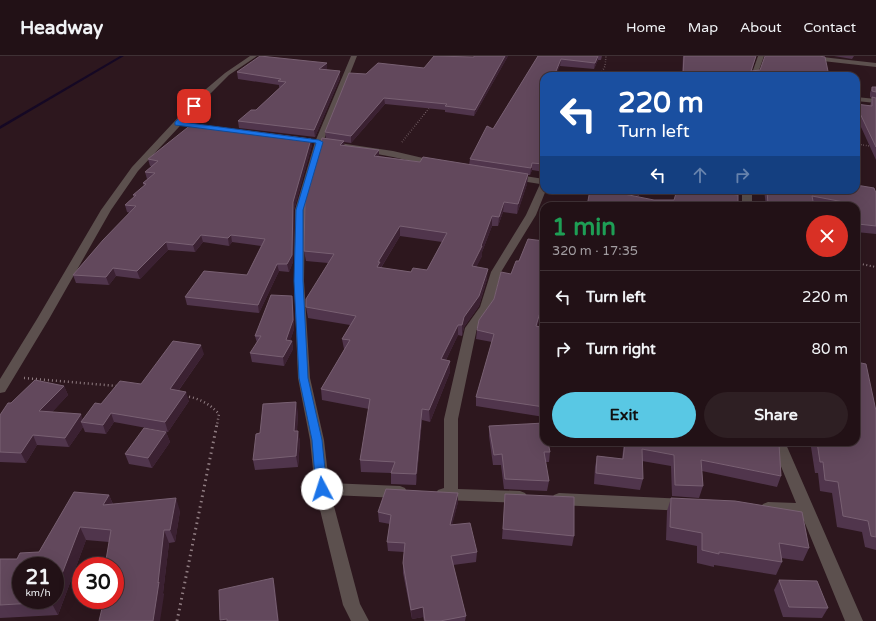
<!DOCTYPE html>
<html lang="en">
<head>
<meta charset="utf-8">
<style>
  :root { --surface:#221116; --page:#2e1f23; --text:#f1f3f6; --muted:#a29da1; --line:#3f3135; --accent:#59c8e4 }
  body { margin:0; font-family:"Varela Round",sans-serif; background:var(--page); color:var(--text); height:100vh; display:flex; flex-direction:column; font-size:15px; white-space:nowrap }
  * { box-sizing:border-box; margin:0 }
  p { font-size:13px; color:var(--muted) }
  .icon { flex:none; width:22px; height:22px; fill:none; stroke:currentColor; stroke-width:2; stroke-linecap:round; stroke-linejoin:round }
  .map { position:relative; flex:1; overflow:hidden }
  .sheet { position:absolute; left:540px; top:146px; width:320px; height:244px; display:flex; flex-direction:column; background:var(--surface); border-radius:12px; box-shadow:0 4px 16px #0002,0 0 0 1px var(--line) }
  .sheet>* { flex:none }
  .guide { position:absolute; left:540px; top:16px; width:320px; height:122px; border-radius:12px; box-shadow:0 4px 16px #0002,0 0 0 1px var(--line); background:#1a4fa0; color:#fff; overflow:hidden }
  .speed { position:absolute; left:12px; top:501px; display:flex; gap:8px; font-size:20px; font-weight:700; text-align:center }
  .speed>* { display:grid; place-content:center; width:52px; height:52px; border-radius:50%; background:var(--surface); box-shadow:0 4px 16px #0002,0 0 0 1px var(--line); line-height:1 }
  .speed small { font-size:10px; font-weight:400 }
  .speed .limit { border:6px solid #d22; background:#fff; color:#111 }
  .pin { position:absolute; display:grid; place-items:center; width:34px; height:34px; color:#fff; margin:-17px; border-radius:8px; box-shadow:0 2px 6px #0006 }
  .me { position:absolute; width:44px; margin:-22px; rotate:355deg; stroke-linejoin:round; filter:drop-shadow(0 0 3px #0008) }
  .turn { display:flex; align-items:center; gap:14px; height:84px; padding:0 12px; font-size:18px }
  .turn .icon { width:52px; height:52px; stroke-width:2.5 }
  .turn b { display:block; font-size:28px; line-height:34px }
  .lanes { display:flex; align-items:center; height:38px; padding:0 12px; background:#0003; justify-content:center; gap:20px; direction:ltr }
  .lanes .off { opacity:.35 }
  .round { display:grid; place-items:center; flex:none; width:42px; height:42px; border-radius:21px; background:var(--page) }
  .head { display:flex; align-items:center; justify-content:space-between; height:68px; padding:0 12px }
  h1 { font-size:24px; font-weight:700; line-height:30px; color:#1e9e55 }
  .cta { display:flex; gap:8px; margin-top:auto; padding:8px 12px }
  .cta a { flex:1; height:46px; border-radius:24px; background:var(--accent); color:#111; font-size:16px; font-weight:700; line-height:46px; text-align:center }
  .cta a+a { background:var(--page); color:var(--text) }
  ul { padding:0; list-style:none }
  li { display:flex; align-items:center; gap:12px; height:52px; padding:0 12px; border-top:1px solid var(--line) }
  li div { flex:1 }
  li b { display:block; font-size:15px }
  li em { font-style:normal }
  header { display:flex; align-items:center; gap:24px; box-sizing:border-box; height:56px; padding:0 20px; background:var(--surface); border-bottom:1px solid var(--line) }
  header strong { font-size:19px }
  nav { display:flex; gap:22px; margin-inline-start:auto; font-size:14px }
  .map>svg:first-child { display:block }
  .lines { fill:none; stroke-linecap:round; stroke-linejoin:round }
  .stream { fill:#150824; fill-rule:evenodd }
  .path-far3 { stroke:#907d82; stroke-width:1.5; stroke-dasharray:0.5 2; stroke-linecap:butt }
  .path-far2 { stroke:#907d82; stroke-width:2; stroke-dasharray:1 2.5; stroke-linecap:butt }
  .path-far1 { stroke:#907d82; stroke-width:2.5; stroke-dasharray:1 3; stroke-linecap:butt }
  .path { stroke:#907d82; stroke-width:3; stroke-dasharray:1.5 4; stroke-linecap:butt }
  .minor { fill:#5c504e; fill-rule:evenodd }
  .wall { fill:#50354c; fill-rule:evenodd }
  .shaded-wall { fill:#3b2132 }
  .building { fill:#62485c; stroke:#786072; fill-rule:evenodd }
  .route { fill:#1a73e8; stroke:#114b97 }
</style>
</head>
<body>
<header>
<strong>Headway</strong>
<nav><a>Home</a><a>Map</a><a>About</a><a>Contact</a></nav>
</header>
<div class="map">
<svg width="876" height="565" viewBox="0 0 876 565">
  <rect width="100%" height="100%" fill="#2d171e"/>
  <g class="lines">
    <!-- stream -->
    <path class="stream" d="M120,0H124L0,73V70Z"/>
    <!-- path-far3 -->
    <path class="path-far3" d="M600,20L605,10L606,0
      M402,86L430,51
      M856,88L876,91"/>
    <!-- path-far2 -->
    <path class="path-far2" d="M856,207L876,211"/>
    <!-- path-far1 -->
    <path class="path-far1" d="M24,322L117,330
      M185,340C199,342 210,348 219,358L217,369"/>
    <!-- path -->
    <path class="path" d="M177,565L217,368"/>
    <!-- minor -->
    <path class="minor" d="M250,0H257L229,19L205,43L138,115L111,154L49,263L5,336L0,337V323L37,263L101,154L132,111L199,39L225,17Z
      M351,0H357L323,86L305,154L304,225L310,322L324,384L329,427L400,430L405,432L407,436L405,440L400,442L331,439L360,548L369,565H351L343,549L315,433L310,384L298,322L294,225L295,154L315,86Z
      M758,0H764L757,20H751Z
      M793,0H813L876,7V11L796,2Z
      M856,41L876,43V47L856,45Z
      M326,85L393,95L440,106L441,108L437,111L393,101L329,89H326L325,87Z
      M512,118L544,123V134H546L536,159L501,216L492,251L477,272L458,363V433L520,435L525,437L528,441L525,445L520,447L443,444L438,442L435,438L438,434L444,432V363L465,272L480,251L491,216L526,159L540,128L509,123L508,121L509,119Z
      M580,134H599L608,136L610,138L605,141L582,136Z
      M742,134H752V150H742Z
      M771,386H785L863,565H845L802,460L768,458L763,456L760,452L763,448L768,446L796,447Z
      M559,437L686,443L691,445L694,449L691,453L686,455L559,449L554,447L551,443L554,439Z"/>
  </g>
  <!-- wall -->
  <path class="wall" d="M508,0L474,60L445,56V54L385,48L351,87L344,86V90L379,100L420,106L469,109L470,103L493,73L538,0H602L601,4H598L594,13L560,10L544,20V116L532,114L530,119H528L527,128L517,158L503,156L498,170H492L482,196V200L476,211L487,223L479,250L464,271L462,280L458,279L446,304L450,305V316L430,366L422,364L416,429L391,428V417L361,416L360,404L369,353L322,344L321,333L344,294V293L342,283L350,269L308,262L306,251L328,207L306,205L304,195L326,83L325,76L366,18L424,12L474,1ZM400,180L442,186L427,214L411,216L381,212Z
    M683,0H756L752,15L829,20H682Z
    M834,0H854L852,3Z
    M327,7V14L340,22L315,81L239,72L238,65L256,54L280,32L279,31V29L238,23L237,16Z
    M872,31H876V104L856,60V48L870,50L872,42L870,41V37Z
    M312,89L294,154L293,206L289,216L279,215L259,257L187,249L185,241L247,219L261,190L232,186L229,190L203,186L195,196L168,194L140,223L116,220L109,229L76,227L73,219L130,157L127,156L125,149L134,141L133,139L144,130L143,127L148,123H147L145,116L152,110H150L148,103Z
    M607,134H640L639,140Z
    M764,134H856L876,137V178L856,176V150H824L814,148V150H766Z
    M519,205L537,271L544,272V361L476,350V341L492,286L476,283L477,274Z
    M292,240L293,248L294,273L290,285H292L293,293L284,310L252,306L250,297L257,287L255,280Z
    M204,298L179,334L189,345L168,376L114,366L106,378L85,376L83,371L69,391L37,389L26,407L0,406V359L11,347L64,330L68,339L52,356L83,364L101,348Z
    M876,355V494L865,491L862,476L837,471L832,437L820,435L818,417H815L811,391L813,386H856Z
    M298,356L297,375L300,385L298,411L255,414L253,404L260,377Z
    M489,370L550,396L549,406H545L549,425L547,435L504,433L501,409H493L489,380Z
    M166,376L170,386L152,412L129,408L125,398Z
    M624,386H778L781,420L777,431L702,415L703,430L699,442L672,440L671,410L642,405L643,423L640,434L594,428L595,411L597,400L622,403Z
    M505,438L574,480L572,490L502,483Z
    M109,439L113,448L180,455L175,486L169,487L163,537L164,539L115,544L109,486L86,484L58,559L0,562V503H17L39,496Z
    M671,442L809,492L803,505L781,502L782,506L776,519L714,509V511L697,507V490L666,484L667,455Z
    M458,446L452,468L477,496L476,506L453,509L466,560L465,565H424L423,561L412,563L403,517V507L404,496L388,495L387,486L390,468L379,466L378,456Z
    M779,524L828,552L822,562L783,561L774,534Z"/>
  <!-- shaded-wall -->
  <path class="shaded-wall" d="M505,0H508L474,60L475,54Z
    M598,0V4L594,13L595,7Z
    M561,3L560,10L556,20H554Z
    M327,7V14L320,20L319,13Z
    M340,15V22L315,81L314,74Z
    M384,42L385,48L351,87V80Z
    M311,83L312,89L294,154L293,206L289,216L287,208L293,146Z
    M344,85L345,94L340,89Z
    M379,94V103L374,100Z
    M532,107V114L530,119L531,112Z
    M528,118L527,128L517,158L518,148Z
    M504,146L503,156L498,170L499,161Z
    M492,160V170L482,196V200L472,220V210Z
    M400,170V180L380,213L377,211L378,206Z
    M201,179L203,186L195,196L193,189Z
    M231,179L232,186L229,190L228,182Z
    M166,186L168,194L140,223L137,215Z
    M277,208L279,215L259,257L258,249Z
    M113,212L116,220L109,229L106,221Z
    M488,213L487,223L479,250L464,271L462,280V269L464,261Z
    M292,240L293,248L294,273L288,292L286,284Z
    M544,243V249L535,279L536,270Z
    M458,269V279L441,314V303Z
    M292,285L293,293L284,310L283,301Z
    M201,289L204,298L173,342L170,333Z
    M450,305V316L430,366L429,354Z
    M64,330L68,339L44,365L39,355Z
    M186,336L189,345L168,376L165,366Z
    M296,346L298,356L296,385L294,375Z
    M422,353V364L416,429V418Z
    M111,357L114,366L106,378L103,369Z
    M81,358L84,367L81,366L83,371L69,391L65,382Z
    M298,375L300,385L298,411L296,400Z
    M166,376L170,386L152,412L148,402Z
    M33,379L37,389L26,407L21,397Z
    M458,437V446L450,478V469Z
    M109,439L114,451L103,449Z
    M176,442L180,455L175,486L170,474Z
    M80,471L86,484L58,559L51,546L52,544H55V536Z
    M164,474L169,487L163,537L164,539L160,565H153Z
    M273,522L275,530L279,565H278Z
    M423,551V561L412,563L411,554Z
    M227,563L228,565H220V564Z"/>
  <!-- building -->
  <path class="building" d="M260,0L327,7L319,13L340,15L314,74L238,65L251,54H256L286,26L278,25L281,23L237,16Z
    M434,0L474,1V0H505L475,54L445,50L447,48L384,42L351,80L325,76L349,17L366,18L378,7L424,12Z
    M538,0H598L595,7L561,3L554,20H544V108L532,107L531,112L470,103L487,70L493,73Z
    M684,0H756L751,15L760,14L765,0H819L825,1L829,20H683Z
    M646,19L662,20H646Z
    M872,31H876V36L872,35Z
    M872,41L876,42V91L856,49V48L872,50Z
    M192,68L311,83L293,146L292,199L287,208H277L258,249L185,241L204,215L247,219L265,183L231,179L228,182L201,179L193,189L166,186L137,215L113,212L106,221L73,219L103,184L136,150L125,149L136,139H133L146,128L143,127L155,117L145,116L158,105L148,103Z
    M322,82L344,85L340,89L379,94L374,100L420,106L423,101L528,118L518,148L504,146L499,161L492,160L481,190H482L472,210L488,213L479,240L464,261L462,269H458L441,303L450,305L429,354L422,353L416,418L391,417L395,406L360,404L370,343L321,333L350,284L342,283L356,260L306,251V243L334,198L304,195L305,145ZM400,170L447,177L427,214L413,212L411,216L377,211L380,206H378Z
    M856,129L874,132L876,137V170L858,168L856,164V150H850L849,147L812,140L814,150H771V149H768L767,134H856Z
    M590,134H604L654,144H674L677,134H713L714,136L738,139V150H587Z
    M528,183L544,185V243L536,270L544,272V351L476,341L494,278L477,274L479,264L494,243L501,216L511,218L516,205H519Z
    M271,239L292,240L293,264L286,284L292,285L283,301L250,297L261,280H255Z
    M173,285L201,289L170,333L186,336L165,366L111,357L103,369L81,366L95,347L101,348L120,325L141,328Z
    M856,306L866,308L876,355V481L871,480L868,465L843,460L838,426L825,424L823,406H820L817,386H856Z
    M35,324L64,330L39,355L81,358L65,382L33,379L21,397L0,396V359L8,347H11Z
    M296,346L294,375H298L296,400L253,404L256,378L260,377L263,348Z
    M544,367V386H548L550,396H544L549,425L505,423L502,398L494,399L489,370Z
    M144,372L166,376L148,402L125,398Z
    M625,386H778L779,388L781,420L701,404L703,430L675,429L674,399L642,393L643,423L596,417L597,400L623,403Z
    M386,433L458,437L450,469L470,467L477,496L451,500L466,560L440,565H425L423,551L411,554L403,507L405,487L387,486L391,459L378,456Z
    M74,436L109,439L103,449L176,442L170,474H164L158,527L159,526L153,565H99L104,544H115V510H105L111,474L80,471L55,536V510H21V544H52L51,546L0,549V503H17L20,497L39,496Z
    M505,438L574,441V480L503,473Z
    M671,442L735,445L802,456L809,492L779,487L782,506L719,496V498L702,494V477L670,471Z
    M273,522L278,565H227V563L220,564L219,534Z
    M779,524L817,525L828,552L789,551Z"/>
  <!-- route -->
  <path class="route" d="M194,48L197,50L182,66L319,84L323,86L303,154V225L308,322L322,384L327,433L325,436L322,437L318,436L316,433L312,384L299,322L294,225L296,154L316,87L175,69V66Z"/>
</svg>
<div class="speed"><div>21<small>km/h</small></div><div class="limit">30</div></div>
<div class="pin" style="left:194px;top:50px;background:#d93025"><svg class="icon" aria-label="arrive" viewBox="0 0 24 24"><path d="M6 21V4h12l-3 4 3 4H6"/></svg></div>
<svg class="me" style="left:322px;top:433px" viewBox="-20 -20 40 40"><circle r="19" fill="#fff"/><path d="M0-13L10 11 0 6-10 11z" fill="#1a73e8"/></svg>
<div class="guide">
<div class="turn"><svg class="icon" aria-label="left" viewBox="0 0 24 24"><path d="M17 20v-9H6M10 6l-5 5 5 5"/></svg><div><b>220 m</b>Turn left</div></div>
<div class="lanes"><svg class="icon" aria-label="left" viewBox="0 0 24 24"><path d="M17 20v-9H6M10 6l-5 5 5 5"/></svg><svg class="icon off" aria-label="ahead" viewBox="0 0 24 24"><path d="M12 20V5M6 11l6-6 6 6"/></svg><svg class="icon off" aria-label="right" viewBox="0 0 24 24"><path d="M7 20v-9h11M14 6l5 5-5 5"/></svg></div>
</div>
<section class="sheet">
<div class="head"><div><h1>1 min</h1><p>320 m · 17:35</p></div><a class="round" style="background:#d93025;color:#fff"><svg class="icon" aria-label="close" viewBox="0 0 24 24"><path d="M6 6l12 12M18 6L6 18"/></svg></a></div>
<ul>
<li><svg class="icon" aria-label="left" viewBox="0 0 24 24"><path d="M17 20v-9H6M10 6l-5 5 5 5"/></svg><div><b>Turn left</b></div><em>220 m</em></li>
<li><svg class="icon" aria-label="right" viewBox="0 0 24 24"><path d="M7 20v-9h11M14 6l5 5-5 5"/></svg><div><b>Turn right</b></div><em>80 m</em></li>
</ul>
<div class="cta"><a>Exit</a><a>Share</a></div>
</section>
</div>
</body>
</html>
